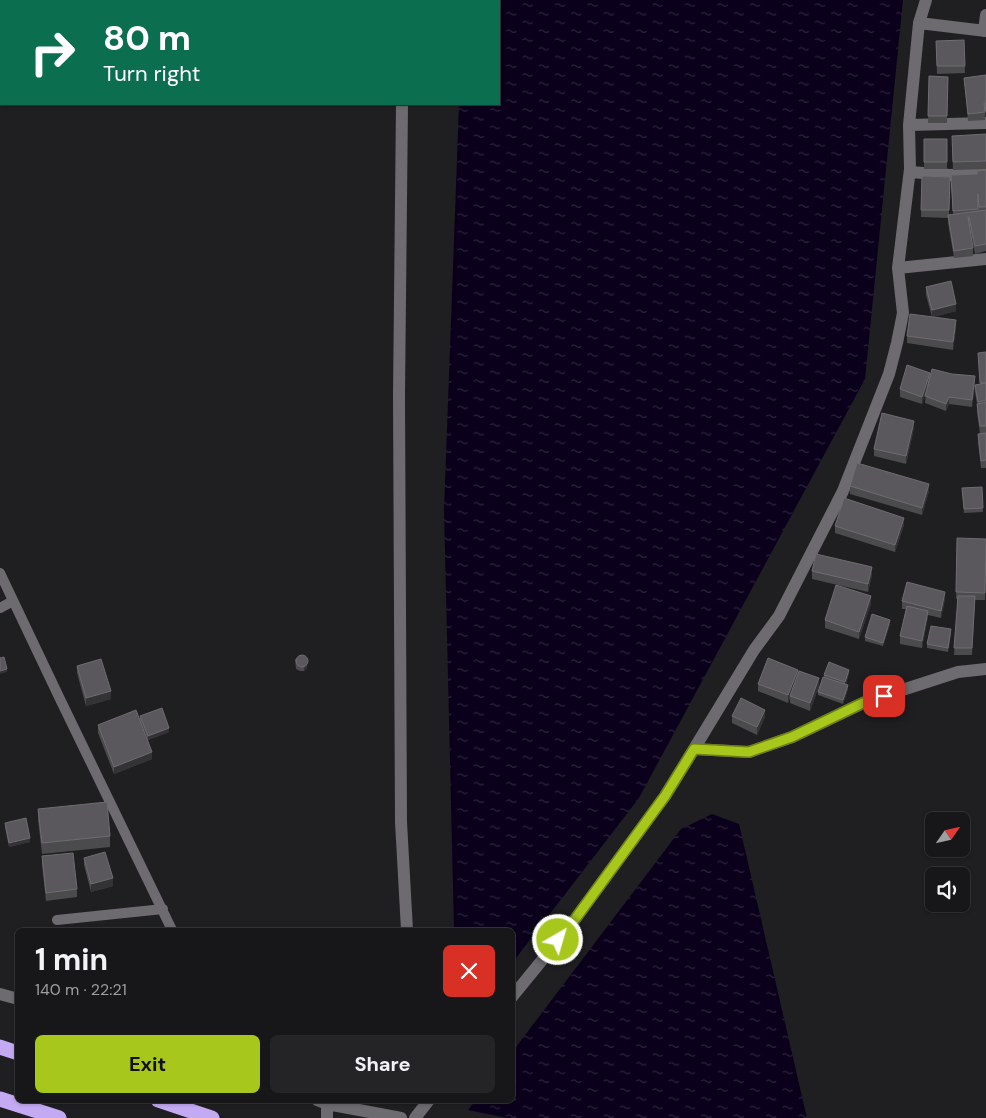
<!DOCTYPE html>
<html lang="en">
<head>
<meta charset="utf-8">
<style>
  :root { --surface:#171619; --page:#242326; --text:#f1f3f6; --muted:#9e9fa2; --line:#363538; --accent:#a8c71c }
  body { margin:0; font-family:"DM Sans",sans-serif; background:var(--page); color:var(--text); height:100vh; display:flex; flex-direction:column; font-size:19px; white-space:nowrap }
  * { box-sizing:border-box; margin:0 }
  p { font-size:16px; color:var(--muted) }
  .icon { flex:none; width:28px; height:28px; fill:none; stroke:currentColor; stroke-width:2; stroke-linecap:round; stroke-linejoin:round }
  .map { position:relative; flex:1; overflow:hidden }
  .sheet { position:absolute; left:15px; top:928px; width:500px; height:175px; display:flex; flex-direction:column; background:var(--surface); border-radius:8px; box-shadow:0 1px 4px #0004,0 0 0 1px var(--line) }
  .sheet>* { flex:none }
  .guide { position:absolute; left:0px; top:0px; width:500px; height:105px; box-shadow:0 1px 4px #0004,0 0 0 1px var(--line); background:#0b6e4f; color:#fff; overflow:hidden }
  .needle { width:32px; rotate:56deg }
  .buttons { position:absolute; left:925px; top:812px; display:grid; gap:10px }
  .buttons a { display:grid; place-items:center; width:45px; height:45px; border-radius:8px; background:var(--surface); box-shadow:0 1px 4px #0004,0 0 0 1px var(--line); font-size:25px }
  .pin { position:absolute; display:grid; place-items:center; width:42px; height:42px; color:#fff; margin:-21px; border-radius:10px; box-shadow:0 2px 8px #0006 }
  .me { position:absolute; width:55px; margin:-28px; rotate:38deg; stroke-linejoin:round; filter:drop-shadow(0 0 4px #0008) }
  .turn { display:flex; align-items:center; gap:18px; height:105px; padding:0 20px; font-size:22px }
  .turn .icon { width:65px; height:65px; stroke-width:2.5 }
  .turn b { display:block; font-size:35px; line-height:42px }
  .round { display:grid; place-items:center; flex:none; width:52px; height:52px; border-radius:8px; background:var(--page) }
  .overview { display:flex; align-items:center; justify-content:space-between; height:85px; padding:0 20px }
  h1 { font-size:30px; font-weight:700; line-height:38px }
  .cta { display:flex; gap:10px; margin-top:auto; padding:10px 20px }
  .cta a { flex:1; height:58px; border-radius:8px; background:var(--accent); color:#111; font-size:20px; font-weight:700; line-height:58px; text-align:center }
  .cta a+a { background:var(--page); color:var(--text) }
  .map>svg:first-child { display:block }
  .water { fill:url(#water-ripples) }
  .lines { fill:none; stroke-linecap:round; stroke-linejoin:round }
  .lane { stroke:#6d6b70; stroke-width:10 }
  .street { stroke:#6d6b70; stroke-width:12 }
  .secondary { stroke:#6d6b70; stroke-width:12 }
  .highway { stroke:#c4a9f3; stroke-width:15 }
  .wall { fill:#4b4a4d }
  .shaded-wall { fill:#333235 }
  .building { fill:#5a585c; stroke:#6e6c70 }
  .route-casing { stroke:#6d8112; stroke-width:12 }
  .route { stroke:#a8c71c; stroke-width:9 }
</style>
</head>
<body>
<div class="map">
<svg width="986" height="1118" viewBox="0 0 986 1118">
  <defs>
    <pattern id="water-ripples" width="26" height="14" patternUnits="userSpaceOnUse" patternTransform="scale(1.25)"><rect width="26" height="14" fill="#0b001c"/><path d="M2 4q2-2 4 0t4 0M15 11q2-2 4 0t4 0" fill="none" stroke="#2e243c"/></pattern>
  </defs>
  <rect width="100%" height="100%" fill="#1f1e21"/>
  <!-- water -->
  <path class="water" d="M463,0H903L865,379L639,798L513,962L512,930H454L444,510L459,104H499V1H463Z
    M712,814L739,824L807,1118H507L468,1110L476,1100H512L513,1051L681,829Z"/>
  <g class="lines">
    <!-- lane -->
    <path class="lane" d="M0,573L59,697L172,930
      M0,608L13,601
      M57,920L163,909"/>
    <!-- street -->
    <path class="street" d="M404,1V0
      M919,23L986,31
      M984,31L986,15
      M402,104L399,395L401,822L407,930
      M909,125L986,123
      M910,172L950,175L986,173
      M898,268L986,259
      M694,749L749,752L792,737L865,702L958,672L986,669
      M512,997L570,926L665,796L694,749L754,650L779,616L843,491L889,374L897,343L903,313L898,268L910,169L909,125L919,23L926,0
      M415,1118L429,1100"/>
    <!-- secondary -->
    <path class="secondary" d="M0,994L18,999
      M317,1100L327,1104L401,1118
      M327,1104V1118"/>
    <!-- highway -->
    <path class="highway" d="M0,1047L18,1053
      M0,1099L59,1118
      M158,1100L212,1118"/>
  </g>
  <!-- wall -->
  <path class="wall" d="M964,40L965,73L937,74L936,41Z
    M986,75V118L985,110V120L968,121L964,78Z
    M929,76L948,77L947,123H928Z
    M986,134V169L953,170L952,143Z
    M924,139H947V169H924Z
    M986,170V251L975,254L970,228L973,248V256L954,258L948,223V218L921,217L922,176L950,177L949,215H953L951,183L977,174Z
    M926,287L956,311L933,317L956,327L953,350L907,343V336L932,317L926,295Z
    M986,352V433L980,434L977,412V404L975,392V385L980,384Z
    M930,376L975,384L972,407L949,404L946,411L925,403L926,392L922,404L900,397V389Z
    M914,428L906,464L874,456V449Z
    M986,433V468H981L978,442V434Z
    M850,486L929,491L922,515L850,494Z
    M982,487L983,512L964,513L962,488Z
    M904,525L895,552L835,533V526Z
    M957,538L986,565L985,600H975L972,655H954L958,599H956Z
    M812,571L872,575L868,592L812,579Z
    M945,599L941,618L928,615L922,648L900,644V636L906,609H902V601Z
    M871,604L859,639L825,628V620Z
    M890,624L883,646L865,641V637Z
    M951,633L948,652L927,648V644Z
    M295,659H307V668L304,671H300L296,669Z
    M77,666L111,699L86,706L77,673Z
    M849,673L846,684L848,689L843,704L818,695V692L824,677V675Z
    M798,674L819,686L810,711L790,703V698L788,703L758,691V684Z
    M140,716L169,732L148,740L140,720Z
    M732,716L765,717L757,735L732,723Z
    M98,725L152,759L114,774L98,733Z
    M38,809L110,836V847L42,854L38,820Z
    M5,823L30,842L9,847L5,827Z
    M42,856L77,889V897L46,901L42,864Z
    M84,858L113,886L91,892L84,865Z"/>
  <!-- shaded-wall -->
  <path class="shaded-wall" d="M956,304V311L932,317V310Z
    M956,320V327L953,350V342Z
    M930,373V380L922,404V397Z
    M975,376V384L972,407V400Z
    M949,397V404L946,411V404Z
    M914,421V428L906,464V456Z
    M929,484V491L922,515V508Z
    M904,518V525L895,552V545Z
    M872,567V575L868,592V584Z
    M945,592V599L941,618V611Z
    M871,596V604L859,639V632Z
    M928,611V618L922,648V641Z
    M890,620V624L883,646V643Z
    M307,664V668L304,671V667Z
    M7,669V672L0,674V671Z
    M798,670V677L790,696L788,703V695Z
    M849,670V673L845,686V682Z
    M819,678V686L810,711V703Z
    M848,685V689L843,704V700Z
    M111,691V699L86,706V698Z
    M765,710V717L757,735V727Z
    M169,728V732L148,740V736Z
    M152,752V759L114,774V767Z
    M30,838V842L9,847V843Z
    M113,878V886L91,892V884Z"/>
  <!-- building -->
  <path class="building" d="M964,40L965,66H937L936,41Z
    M986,75V111L985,103H984L985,112L968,114L964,78Z
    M929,76L948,77L947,116H928Z
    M986,134V161L953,162L952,136Z
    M924,139H947V162H924Z
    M986,170V207H979L978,194V209L953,211L951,175L977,174V171Z
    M922,176L950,177L949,210H921Z
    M986,210V244L975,246L969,217H968L973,248L954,251L948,215Z
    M951,281L956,304L932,310L926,287Z
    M910,314L956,320L953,342L907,336Z
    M986,352V383H980L978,353Z
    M907,365L930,373L922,397L900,389Z
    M932,369L952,374L975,376L972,400L949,397L946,404L925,396Z
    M986,383V400L978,402L975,385Z
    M986,402V426H980L977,404Z
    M882,413L914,421L906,456L874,449Z
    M986,433V460L981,461L978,434Z
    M857,463L929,484L922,508L850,486Z
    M982,487L983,508L964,509L962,488Z
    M844,498L904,518L895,545L835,526Z
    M957,538L986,539L985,593L956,592Z
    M816,554L872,567L868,584L812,571Z
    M907,582L945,592L941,611L902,601Z
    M836,585L871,596L859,632L825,620Z
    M958,596H975L972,648H954Z
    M907,606L928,611L922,641L900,636Z
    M872,614L890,620L883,643L865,637Z
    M931,626L951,629L948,648L927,644Z
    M296 661a6 6 0 1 1 12 0a6 6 0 1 1-12 0Z
    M4,657L7,669L0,671V658Z
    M768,658L798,670L788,695L758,684Z
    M101,659L111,691L86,698L77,666Z
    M829,662L849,670L845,682L824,675Z
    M799,671L819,678L810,703L790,696Z
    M823,677L848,685L843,700L818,692Z
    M741,698L765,710L757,727L732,716Z
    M162,708L169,728L148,736L140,716Z
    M136,710L152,752L114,767L98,725Z
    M107,802L110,836L42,843L38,809Z
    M26,818L30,838L9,843L5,823Z
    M105,852L113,878L91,884L84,858Z
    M73,853L77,889L46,893L42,856Z"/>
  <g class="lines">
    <!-- route casing -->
    <g class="route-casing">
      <path id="route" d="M558,940L570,926L665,796L694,749L749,752L792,737L865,702L884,696"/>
    </g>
    <!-- route -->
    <use href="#route" class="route"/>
  </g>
</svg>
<div class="buttons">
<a><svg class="needle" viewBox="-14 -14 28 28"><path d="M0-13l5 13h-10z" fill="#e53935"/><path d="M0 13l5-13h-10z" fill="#9e9fa2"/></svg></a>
<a><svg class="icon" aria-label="sound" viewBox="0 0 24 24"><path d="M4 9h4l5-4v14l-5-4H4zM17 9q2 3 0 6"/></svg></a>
</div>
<div class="pin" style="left:884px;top:696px;background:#d93025"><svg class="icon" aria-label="arrive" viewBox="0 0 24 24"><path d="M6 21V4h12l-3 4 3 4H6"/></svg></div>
<svg class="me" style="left:558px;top:940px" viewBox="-20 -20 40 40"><circle r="17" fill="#a8c71c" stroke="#fff" stroke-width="3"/><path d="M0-11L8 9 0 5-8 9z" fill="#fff"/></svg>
<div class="guide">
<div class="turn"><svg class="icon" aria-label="right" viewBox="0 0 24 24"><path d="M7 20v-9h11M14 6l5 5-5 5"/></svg><div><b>80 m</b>Turn right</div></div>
</div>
<section class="sheet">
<div class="overview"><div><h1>1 min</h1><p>140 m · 22:21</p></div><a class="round" style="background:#d93025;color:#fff"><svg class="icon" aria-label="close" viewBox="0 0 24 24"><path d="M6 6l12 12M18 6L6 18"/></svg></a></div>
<div class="cta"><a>Exit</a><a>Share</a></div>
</section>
</div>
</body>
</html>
